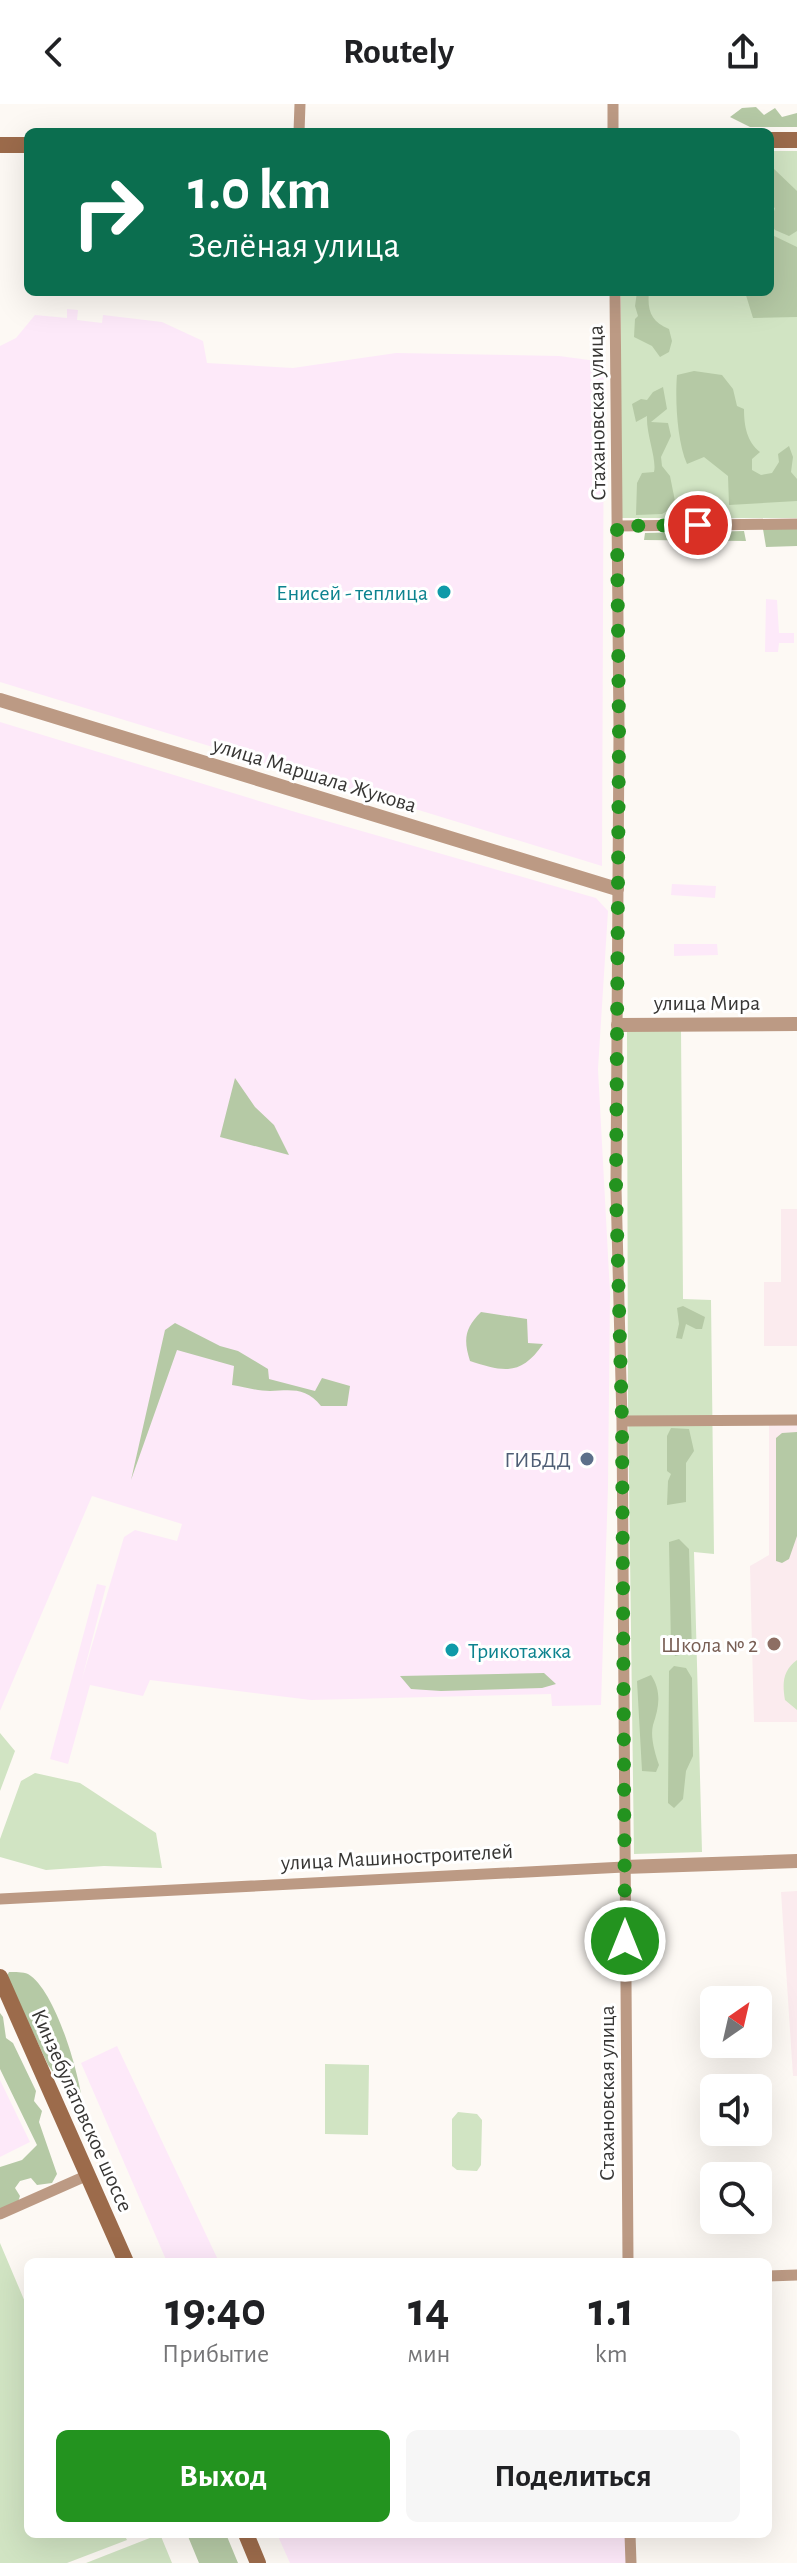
<!DOCTYPE html>
<html lang="ru">
<head>
<meta charset="utf-8">
<style>
  :root { --surface:#fff; --page:#f6f6f6; --text:#202124; --muted:#757577; --accent:#23931f }
  body { margin:0; font-family:"Alegreya Sans",sans-serif; background:var(--page); color:var(--text); height:100vh; display:flex; flex-direction:column; font-size:30px; white-space:nowrap }
  * { box-sizing:border-box; margin:0 }
  p { font-size:26px; color:var(--muted) }
  .icon { flex:none; width:44px; height:44px; fill:none; stroke:currentColor; stroke-width:2; stroke-linecap:round; stroke-linejoin:round }
  .map { position:relative; flex:1; overflow:hidden }
  .drawer { position:absolute; left:24px; top:2154px; width:748px; height:280px; display:flex; flex-direction:column; background:var(--surface); border-radius:12px; box-shadow:0 8px 32px #0002 }
  .drawer>* { flex:none }
  .hud { position:absolute; left:24px; top:24px; width:750px; height:168px; border-radius:12px; box-shadow:0 8px 32px #0002; background:#0b6e4f; color:#fff; overflow:hidden }
  .needle { width:52px; rotate:34deg }
  .controls { position:absolute; left:700px; top:1882px; display:grid; gap:16px }
  .controls a { display:grid; place-items:center; width:72px; height:72px; border-radius:12px; background:var(--surface); box-shadow:0 8px 32px #0002; font-size:40px }
  .pin { position:absolute; display:grid; place-items:center; width:68px; height:68px; color:#fff; margin:-34px; border:4px solid #fff; border-radius:50%; box-shadow:0 2px 8px #0007 }
  .me { position:absolute; width:88px; margin:-44px; rotate:0deg; stroke-linejoin:round; filter:drop-shadow(0 0 6px #0008) }
  .turn { display:flex; align-items:center; gap:28px; height:168px; padding:0 32px; font-size:36px }
  .turn .icon { width:104px; height:104px; stroke-width:2.5 }
  .turn b { display:block; font-size:56px; line-height:68px }
  .eta { display:flex; justify-content:space-evenly; align-items:center; height:136px; text-align:center }
  .eta b { font-size:48px; font-weight:600; line-height:56px }
  .primary-button { display:flex; gap:16px; margin-top:auto; padding:16px 32px }
  .primary-button a { flex:1; height:92px; border-radius:12px; background:var(--accent); color:#fff; font-size:32px; font-weight:600; line-height:92px; text-align:center }
  .primary-button a+a { background:var(--page); color:var(--text) }
  header { display:flex; justify-content:space-between; align-items:center; height:104px; padding:0 32px; background:var(--surface); font-size:36px; font-weight:600 }
  .map>svg:first-child { display:block }
  .industrial { fill:#fde9f9 }
  .education { fill:#fbebee }
  .green { fill:#d1e4c3 }
  .forest { fill:#b5c9a5 }
  .lines { fill:none; stroke-linecap:round; stroke-linejoin:round }
  .minor { stroke:#bc9a84; stroke-width:11 }
  .tertiary { stroke:#bc9a84; stroke-width:14 }
  .secondary { stroke:#9c6b4b; stroke-width:16 }
  .route { stroke:#23931f; stroke-width:14; stroke-dasharray:0 25.2 }
  .culture-dot { fill:#0f9aa8; stroke:#fff; stroke-width:3 }
  .service-dot { fill:#5c6f8a; stroke:#fff; stroke-width:3 }
  .education-dot { fill:#8d6e63; stroke:#fff; stroke-width:3 }
  .labels { text-anchor:middle; stroke-width:6; stroke-linejoin:round; paint-order:stroke }
  .street-label { font-size:22px; fill:#373634; stroke:#fff }
  .culture-label { font-size:22px; fill:#0d838f; stroke:#fff; text-anchor:end }
  .service-label { font-size:22px; fill:#4e5e75; stroke:#fff; text-anchor:end }
  .education-label { font-size:22px; fill:#785e54; stroke:#fff; text-anchor:end }
</style>
</head>
<body>
<header><svg class="icon" aria-label="back" viewBox="0 0 24 24"><path d="M15 5l-7 7 7 7"/></svg>Routely<svg class="icon" aria-label="share" viewBox="0 0 24 24"><path d="M12 15V3M7 8l5-5 5 5M5 13v7h14v-7"/></svg></header>
<div class="map">
<svg width="797" height="2459" viewBox="0 0 797 2459">
  <rect width="100%" height="100%" fill="#fdf9f4"/>
  <!-- industrial -->
  <path class="industrial" d="M67,205L78,206L77,216L102,219L103,211L162,218L203,237L207,259L293,264L396,249L559,252L604,258L602,762L0,578V242L16,234L35,211L67,214Z
    M766,495L777,496L779,529H794V539H779L778,548H765Z
    M0,618L302,710L596,794L608,807L598,965L610,1189L608,1383L601,1601L552,1602L551,1590L311,1596L150,1576L143,1592L90,1581L68,1660L50,1655L97,1480L106,1482L82,1575L124,1433L135,1426L177,1437L182,1420L92,1392L0,1607Z
    M672,780L716,782L715,794L671,791Z
    M674,840H717L718,851L674,852Z
    M117,1942L219,2158H167L81,1959Z
    M0,1976L30,2038L0,2053Z
    M277,2430H629V2459H290Z"/>
  <!-- education -->
  <path class="education" d="M781,1105H797V1242H764V1178H781Z
    M769,1320H797V1618H754L750,1462L769,1451Z
    M797,1787V1972H793L781,1788Z"/>
  <!-- green -->
  <path class="green" d="M770,47H797V414H620L621,188H770Z
    M681,925L683,1195L711,1196L714,1450L694,1448L702,1748L634,1750L628,1302L627,927Z
    M797,1556V1606L785,1596C782,1579 783,1566 797,1556Z
    M0,1629L15,1647L0,1687Z
    M35,1669L80,1679L156,1729L162,1764L104,1762L46,1766L0,1753V1735L21,1677Z
    M325,1960L369,1961L368,2031L325,2030Z
    M458,2008L477,2010L482,2016L481,2061L477,2067L457,2066L452,2062V2015Z
    M0,2139L28,2205V2430H124L127,2436L67,2459H0Z
    M160,2430L172,2459H86Z"/>
  <!-- forest -->
  <path class="forest" d="M756,3L764,11L775,4L782,13L797,9V23H750L730,13L742,4Z
    M773,64L797,87V127L789,132L775,126L770,120L775,104L770,101V68Z
    M770,130L797,143V213L753,214L745,188H770Z
    M637,188H649C647,206 651,218 669,225L672,237L669,248L660,253L652,242L634,233L635,215L638,212L635,202Z
    M694,267L722,271L733,285L737,302L744,305C744,322 747,338 760,348L752,355V366L761,371L772,369L779,358L778,350L789,342L793,353L791,368L797,375V397L729,401L728,372L704,353L687,360C677,337 675,296 677,271Z
    M663,283L667,305L651,318L668,319L671,332L661,353L662,362L670,372L676,402L662,410L636,411L637,379L642,369L654,368C657,355 646,330 647,312L636,318L632,300L641,295L647,296L653,288Z
    M763,425H797V442L766,443Z
    M744,427L746,437L644,436L645,429Z
    M235,974L255,1003L274,1021L289,1051L220,1033Z
    M683,1202L705,1213L702,1225H696L686,1220L682,1235L676,1234L679,1220L677,1204Z
    M481,1208L527,1215L528,1239L543,1240C521,1272 504,1268 470,1257C463,1235 465,1224 481,1208Z
    M175,1219L220,1242L238,1247L268,1265L269,1275L315,1287L322,1274L350,1282L347,1302H321C306,1283 291,1286 270,1287C258,1287 244,1283 232,1281L234,1262L177,1246L131,1376L165,1226Z
    M671,1324L689,1325L694,1347L686,1359V1398L667,1401L668,1377L671,1370L667,1367V1332Z
    M797,1328V1432L789,1455L782,1459L776,1457V1334L782,1329Z
    M679,1435L689,1445L692,1548L675,1552L671,1543L669,1438Z
    M674,1562L686,1564L692,1574L693,1652L686,1667L683,1695L674,1704L668,1699L669,1567Z
    M544,1569L556,1580L542,1584L441,1587L411,1585L400,1572Z
    M651,1571C662,1588 659,1603 653,1621C650,1633 655,1649 659,1661L656,1668L642,1667L637,1577Z
    M9,1868C15,1868 23,1868 28,1870C55,1886 78,1966 82,1996L75,1999L48,1961L7,1872Z
    M0,1909L3,1913L6,1934L13,1939L36,1987L34,1997L42,2007L39,2018L57,2070L52,2079L37,2081L31,2074L20,2077L15,2084L20,2092L18,2098L0,2106V2063L22,2056L37,2041L0,1965Z
    M187,2430H226L238,2459H199Z"/>
  <g class="lines">
    <!-- minor -->
    <path class="minor" d="M613,0V28
      M299,28L300,0
      M615,188L619,627L616,1084L622,1317L628,2158
      M617,422L797,420
      M622,1317L797,1316
      M0,1795L624,1763
      M0,2110L88,2071
      M768,2172L797,2171
      M630,2430L631,2459"/>
    <!-- tertiary -->
    <path class="tertiary" d="M0,596L617,785
      M618,921L797,920
      M624,1763L797,1757"/>
    <!-- secondary -->
    <path class="secondary" d="M770,36H797
      M0,41H28
      M0,1873L126,2158
      M246,2430L258,2459"/>
  </g>
  <g class="lines">
    <!-- route -->
    <path class="route" d="M625,1837L622,1317L616,1084L619,627L617,422L698,421"/>
  </g>
  <!-- markers -->
  <g class="culture-dot">
    <circle cx="444" cy="488" r="8"/>
    <circle cx="452" cy="1546" r="8"/>
  </g>
  <circle class="service-dot" cx="587" cy="1355" r="8"/>
  <circle class="education-dot" cx="774" cy="1540" r="8"/>
  <g class="labels">
    <!-- street labels -->
    <g class="street-label">
      <text transform="translate(596 309) rotate(-91)" y="8">Стахановская улица</text>
      <text transform="translate(315 670) rotate(17)" y="8">улица Маршала Жукова</text>
      <text x="707" y="906">улица Мира</text>
      <text transform="translate(397 1752) rotate(-3)" y="8">улица Машиностроителей</text>
      <text transform="translate(606 1989) rotate(-90)" y="8">Стахановская улица</text>
      <text transform="translate(83 2006) rotate(66)" y="8">Кинзебулатовское шоссе</text>
    </g>
    <!-- culture labels -->
    <g class="culture-label">
      <text x="428" y="496">Енисей - теплица</text>
      <text x="468" y="1554" text-anchor="start">Трикотажка</text>
    </g>
    <!-- service labels -->
    <g class="service-label">
      <text x="571" y="1363">ГИБДД</text>
    </g>
    <!-- education labels -->
    <g class="education-label">
      <text x="758" y="1548">Школа № 2</text>
    </g>
  </g>
</svg>
<div class="controls">
<a><svg class="needle" viewBox="-14 -14 28 28"><path d="M0-13l5 13h-10z" fill="#e53935"/><path d="M0 13l5-13h-10z" fill="#757577"/></svg></a>
<a><svg class="icon" aria-label="sound" viewBox="0 0 24 24"><path d="M4 9h4l5-4v14l-5-4H4zM17 9q2 3 0 6"/></svg></a>
<a><svg class="icon" aria-label="search" viewBox="0 0 24 24"><circle cx="10" cy="10" r="6"/><path d="M15 15l6 6"/></svg></a>
</div>
<div class="pin" style="left:698px;top:421px;background:#d93025"><svg class="icon" aria-label="arrive" viewBox="0 0 24 24"><path d="M6 21V4h12l-3 4 3 4H6"/></svg></div>
<svg class="me" style="left:625px;top:1837px" viewBox="-20 -20 40 40"><circle r="17" fill="#23931f" stroke="#fff" stroke-width="3"/><path d="M0-11L8 9 0 5-8 9z" fill="#fff"/></svg>
<div class="hud">
<div class="turn"><svg class="icon" aria-label="right" viewBox="0 0 24 24"><path d="M7 20v-9h11M14 6l5 5-5 5"/></svg><div><b>1.0 km</b>Зелёная улица</div></div>
</div>
<section class="drawer">
<div class="eta">
<div><b>19:40</b><p>Прибытие</p></div>
<div><b>14</b><p>мин</p></div>
<div><b>1.1</b><p>km</p></div>
</div>
<div class="primary-button"><a>Выход</a><a>Поделиться</a></div>
</section>
</div>
</body>
</html>
